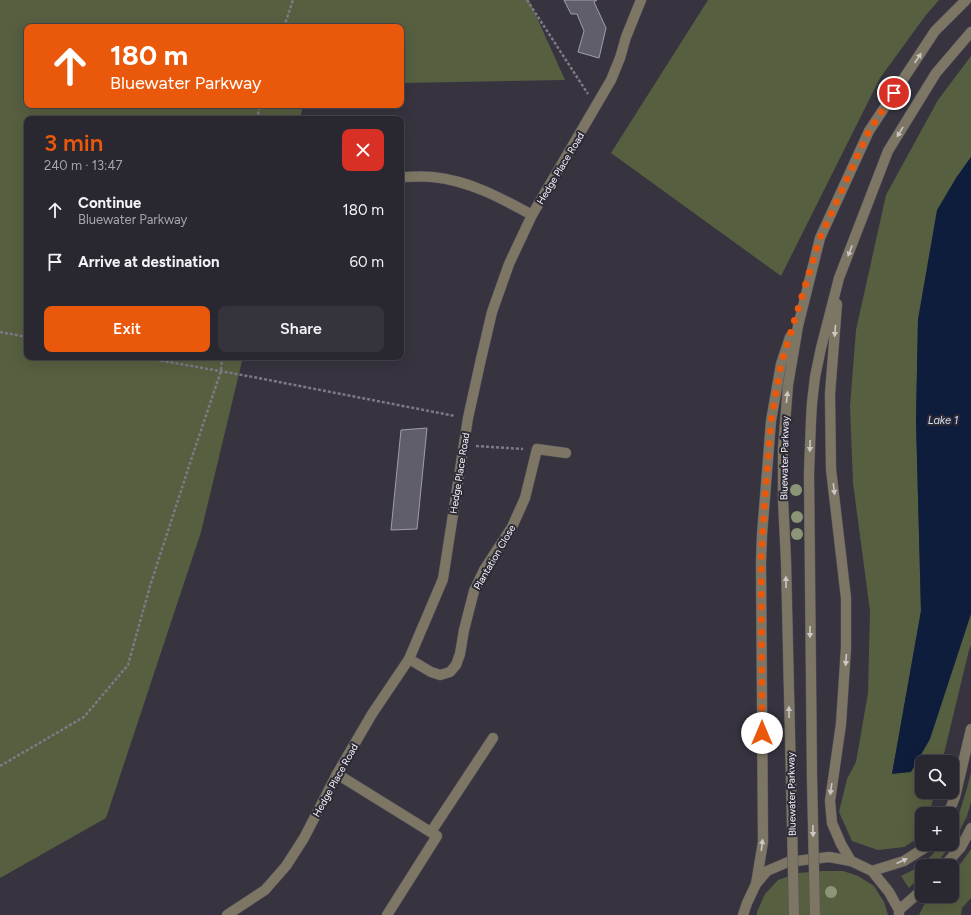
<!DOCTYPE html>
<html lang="en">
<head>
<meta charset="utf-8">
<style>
  :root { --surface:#292730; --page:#35333c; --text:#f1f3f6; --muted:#a5a5ab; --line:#45444c; --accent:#ea580c }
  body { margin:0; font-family:Figtree,sans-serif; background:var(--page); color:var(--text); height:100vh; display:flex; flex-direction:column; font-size:15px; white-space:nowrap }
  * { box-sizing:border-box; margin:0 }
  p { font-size:13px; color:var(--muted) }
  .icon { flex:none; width:22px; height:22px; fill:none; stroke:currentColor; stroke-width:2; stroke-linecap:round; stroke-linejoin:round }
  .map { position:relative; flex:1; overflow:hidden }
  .sheet { position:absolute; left:24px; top:116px; width:380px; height:244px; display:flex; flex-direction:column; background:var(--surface); border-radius:8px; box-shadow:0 4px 16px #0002,0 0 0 1px var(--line) }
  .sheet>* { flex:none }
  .banner { position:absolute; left:24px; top:24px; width:380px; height:84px; border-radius:8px; box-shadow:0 4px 16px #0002,0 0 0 1px var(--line); background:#ea580c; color:#fff; overflow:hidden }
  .controls { position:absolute; left:915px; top:755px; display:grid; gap:8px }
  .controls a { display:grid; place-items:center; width:44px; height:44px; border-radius:8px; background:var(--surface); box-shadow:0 4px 16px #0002,0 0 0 1px var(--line); font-size:20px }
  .pin { position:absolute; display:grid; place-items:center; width:34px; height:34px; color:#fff; margin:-17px; border:2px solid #fff; border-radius:50%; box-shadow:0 1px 4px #0007 }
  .me { position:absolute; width:44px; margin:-22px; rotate:0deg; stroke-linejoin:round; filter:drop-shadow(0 0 3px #0008) }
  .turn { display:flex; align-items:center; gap:14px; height:84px; padding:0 20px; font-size:18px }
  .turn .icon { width:52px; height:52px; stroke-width:2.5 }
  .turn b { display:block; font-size:28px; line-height:34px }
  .round { display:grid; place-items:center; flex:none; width:42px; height:42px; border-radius:8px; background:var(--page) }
  .headline { display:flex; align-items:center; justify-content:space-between; height:68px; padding:0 20px }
  h1 { font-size:24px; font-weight:600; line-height:30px; color:var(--accent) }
  .primary-button { display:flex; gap:8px; margin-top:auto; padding:8px 20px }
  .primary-button a { flex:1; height:46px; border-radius:8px; background:var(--accent); color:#fff; font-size:16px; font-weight:600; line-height:46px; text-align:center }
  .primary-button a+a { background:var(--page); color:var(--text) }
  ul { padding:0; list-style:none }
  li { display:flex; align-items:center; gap:12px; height:52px; padding:0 20px }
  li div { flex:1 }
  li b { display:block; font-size:15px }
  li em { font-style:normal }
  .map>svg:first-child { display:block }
  .green { fill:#575f41 }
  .water { fill:#0e1d3b }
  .building { fill:#615e6b; stroke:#a19dac }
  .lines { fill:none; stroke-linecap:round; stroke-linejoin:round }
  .service-casing { stroke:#55535e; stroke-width:11 }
  .minor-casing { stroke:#55535e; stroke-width:11 }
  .tertiary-casing { stroke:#55535e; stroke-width:11 }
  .path { stroke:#7d7a85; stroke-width:2.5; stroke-dasharray:3 2; stroke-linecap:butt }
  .service { stroke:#7d7664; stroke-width:10 }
  .minor { stroke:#7d7664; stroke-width:10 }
  .tertiary { stroke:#7d7664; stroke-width:10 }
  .tertiary-bridge-casing { stroke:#55535e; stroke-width:11; stroke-linecap:butt }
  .tertiary-bridge { stroke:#7d7664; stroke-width:10 }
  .tree { fill:#8c9575 }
  .oneway { fill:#cbc7c6 }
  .route { stroke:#ea580c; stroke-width:7; stroke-dasharray:0 12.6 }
  .labels { text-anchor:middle; stroke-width:4; stroke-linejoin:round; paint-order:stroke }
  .street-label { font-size:10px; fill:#f5f3fb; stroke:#2d2a35 }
  .water-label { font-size:11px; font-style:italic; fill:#d3e0f9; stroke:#2d2a35 }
</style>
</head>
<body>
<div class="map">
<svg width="971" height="915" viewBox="0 0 971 915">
  <rect width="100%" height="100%" fill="#373440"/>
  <!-- green -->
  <path class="green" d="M0,0H529L565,80L401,83V27H27V105H303L300,119H27V357H243L201,532L106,818L0,878Z
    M708,0H939L926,15L880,78L781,276L611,153Z
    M971,56V157L956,178L918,319L916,420L921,611L892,774L971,612V645L969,650L942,762H922V792H935L929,814H922V833L920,837L904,847L878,850L852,841L839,812L847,779L856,762L868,693L870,611L853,483L850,406L856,330L886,195L938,100Z
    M971,772V802L967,816L955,840L939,860L932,866H922V875L909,888L901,876L919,867L933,854L941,844H952V827L959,814L967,788Z
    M971,849V898L962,908L961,915H919L924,905L931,896H952V873L962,862Z
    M823,871H843L858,876L874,886L884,902L888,915H757V912L765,894L778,880L798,873Z"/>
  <!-- water -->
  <path class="water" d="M971,157V614L930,739L911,772L892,774L921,611L916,420L918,319L937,210L956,178Z"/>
  <!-- building -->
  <path class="building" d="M564,0H597L594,2L606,28L599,58L578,52L584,31L577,14H571Z
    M427,428L417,529L391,530L401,430Z"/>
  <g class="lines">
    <!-- service casing -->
    <g class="service-casing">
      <path id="service" d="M337,774L437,836L387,915
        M431,832L493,738"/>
    </g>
    <!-- minor casing -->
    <g class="minor-casing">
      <path id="minor" d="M401,177C411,177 422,176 432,177C468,180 501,198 532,215
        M409,659L431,672L440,675L450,672L456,665L460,654L464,630L474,591L484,570L512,527L525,498L537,449L566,453
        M948,814L955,797L971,729
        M944,866L961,847L971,828
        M872,871L904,861L926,847L928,844
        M899,910L922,890
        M227,915L265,890L286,866L304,838L337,774L372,714L409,659L443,579L468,418L481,359L492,312L509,264L532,215L611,80L620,58L626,37L641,0
        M743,915L747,903L756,884L767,871L788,862L829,857L851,861L872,871L889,892L899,910V915"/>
    </g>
    <!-- tertiary casing -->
    <g class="tertiary-casing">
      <path id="tertiary" d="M837,304L830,394L831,469L846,598V648L841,724L830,801L832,823L841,844L851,861
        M791,779L786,561L783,499V449L788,385L798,326L820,238L869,131L935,31L966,0
        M812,779L809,473L811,420L812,403L815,377L821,348L839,278L888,151L936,73L971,32
        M756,884L763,842L761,561L762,535L771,421L781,364L790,337"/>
    </g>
    <!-- path -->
    <path class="path" d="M527,0L588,94
      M284,27L293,0
      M256,119L261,105
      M0,332L27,337
      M141,357L253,377L455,416
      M476,446L523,449
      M0,766L84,717L128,665L150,586L193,454L221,371L222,357"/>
    <!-- service -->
    <use href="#service" class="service"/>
    <!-- minor -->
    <use href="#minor" class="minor"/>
    <!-- tertiary -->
    <use href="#tertiary" class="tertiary"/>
    <!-- tertiary-bridge casing -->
    <g class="tertiary-bridge-casing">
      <path id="tertiary-bridge" d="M791,779L794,915
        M812,779L815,915"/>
    </g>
    <!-- tertiary-bridge -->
    <use href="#tertiary-bridge" class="tertiary-bridge"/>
  </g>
  <!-- trees -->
  <g class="tree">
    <circle cx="796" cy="490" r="6"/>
    <circle cx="797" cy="517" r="6"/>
    <circle cx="797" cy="534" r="6"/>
    <circle cx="831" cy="892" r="6"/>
  </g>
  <!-- one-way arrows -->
  <defs><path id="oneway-solid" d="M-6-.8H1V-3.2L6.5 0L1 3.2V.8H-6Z"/></defs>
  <g class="oneway">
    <use href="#oneway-solid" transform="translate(918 58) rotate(-56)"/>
    <use href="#oneway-solid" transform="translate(900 132) rotate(121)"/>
    <use href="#oneway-solid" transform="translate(850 251) rotate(111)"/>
    <use href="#oneway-solid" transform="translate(835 331) rotate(95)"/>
    <use href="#oneway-solid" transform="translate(787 397) rotate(-84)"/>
    <use href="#oneway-solid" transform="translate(810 446) rotate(91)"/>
    <use href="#oneway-solid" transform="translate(834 489) rotate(83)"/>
    <use href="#oneway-solid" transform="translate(786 582) rotate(-91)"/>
    <use href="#oneway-solid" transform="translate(810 632) rotate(90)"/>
    <use href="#oneway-solid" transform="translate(846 660) rotate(94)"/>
    <use href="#oneway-solid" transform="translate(789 712) rotate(-91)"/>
    <use href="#oneway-solid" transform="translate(831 789) rotate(98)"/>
    <use href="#oneway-solid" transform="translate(813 831) rotate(89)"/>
    <use href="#oneway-solid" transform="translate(762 845) rotate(-83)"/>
    <use href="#oneway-solid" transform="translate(902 861) rotate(-24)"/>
  </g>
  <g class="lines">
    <!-- route -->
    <path class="route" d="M762,733L761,561L764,511L771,421L781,364L820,238L869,131L894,93"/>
  </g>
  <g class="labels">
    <!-- street labels -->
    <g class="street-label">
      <text transform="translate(560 168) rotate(-59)" y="4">Hedge Place Road</text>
      <text transform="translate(784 458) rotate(-89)" y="4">Bluewater Parkway</text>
      <text transform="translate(459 473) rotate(-81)" y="4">Hedge Place Road</text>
      <text transform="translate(494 557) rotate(-60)" y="4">Plantation Close</text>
      <text transform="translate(335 780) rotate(-61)" y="4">Hedge Place Road</text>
      <text transform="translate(791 794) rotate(-91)" y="4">Bluewater Parkway</text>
    </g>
    <!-- water labels -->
    <g class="water-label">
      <text x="943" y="424">Lake 1</text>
    </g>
  </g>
</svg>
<div class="controls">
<a><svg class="icon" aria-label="search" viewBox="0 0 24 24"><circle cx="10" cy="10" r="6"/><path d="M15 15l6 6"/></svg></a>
<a>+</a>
<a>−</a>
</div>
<div class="pin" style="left:894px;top:93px;background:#d93025"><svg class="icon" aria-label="arrive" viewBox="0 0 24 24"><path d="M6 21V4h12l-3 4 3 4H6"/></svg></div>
<svg class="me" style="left:762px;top:733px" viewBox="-20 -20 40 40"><circle r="19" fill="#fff"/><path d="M0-13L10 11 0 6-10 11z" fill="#ea580c"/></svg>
<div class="banner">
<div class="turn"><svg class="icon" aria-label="ahead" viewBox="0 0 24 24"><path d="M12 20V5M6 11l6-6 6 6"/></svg><div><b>180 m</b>Bluewater Parkway</div></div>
</div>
<section class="sheet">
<div class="headline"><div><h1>3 min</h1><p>240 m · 13:47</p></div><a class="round" style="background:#d93025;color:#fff"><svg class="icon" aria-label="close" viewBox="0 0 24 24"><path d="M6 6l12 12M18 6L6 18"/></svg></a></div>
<ul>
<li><svg class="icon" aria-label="ahead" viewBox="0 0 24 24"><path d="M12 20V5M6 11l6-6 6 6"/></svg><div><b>Continue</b><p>Bluewater Parkway</p></div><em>180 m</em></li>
<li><svg class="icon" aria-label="arrive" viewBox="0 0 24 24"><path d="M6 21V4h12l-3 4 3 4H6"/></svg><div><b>Arrive at destination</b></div><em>60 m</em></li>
</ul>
<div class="primary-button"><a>Exit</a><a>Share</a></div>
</section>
</div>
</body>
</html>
